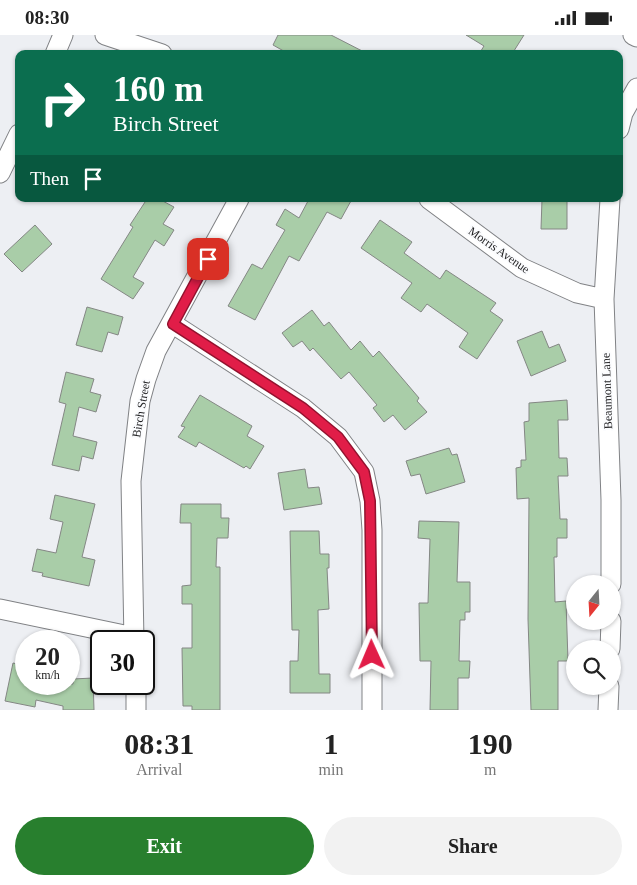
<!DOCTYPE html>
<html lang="en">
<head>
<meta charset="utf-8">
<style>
  :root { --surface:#fff; --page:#f2f2f2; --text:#222; --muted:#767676; --accent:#287f2e }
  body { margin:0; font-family:"Times New Roman",serif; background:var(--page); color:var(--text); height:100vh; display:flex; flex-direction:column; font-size:19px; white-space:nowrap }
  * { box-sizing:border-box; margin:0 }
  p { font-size:16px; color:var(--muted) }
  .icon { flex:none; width:28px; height:28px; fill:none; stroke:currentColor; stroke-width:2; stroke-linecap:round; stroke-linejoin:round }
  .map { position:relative; height:675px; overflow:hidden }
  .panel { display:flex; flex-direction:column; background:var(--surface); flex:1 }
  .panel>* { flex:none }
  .hud { position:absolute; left:15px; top:15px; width:608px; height:152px; border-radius:10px; box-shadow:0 1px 4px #0004; background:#0b6e4f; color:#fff; overflow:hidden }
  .needle { width:32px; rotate:198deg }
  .fabs { position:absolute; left:566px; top:540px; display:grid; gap:10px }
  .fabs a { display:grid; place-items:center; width:55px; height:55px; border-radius:50%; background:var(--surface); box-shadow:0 1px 4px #0004; font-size:25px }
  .speed { position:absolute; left:15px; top:595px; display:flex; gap:10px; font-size:25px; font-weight:700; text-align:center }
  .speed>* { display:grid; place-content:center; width:65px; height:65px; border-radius:50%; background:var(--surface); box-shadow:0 1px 4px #0004; line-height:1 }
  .speed small { font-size:12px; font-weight:400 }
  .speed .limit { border:2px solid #111; border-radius:8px; background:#fff; color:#111 }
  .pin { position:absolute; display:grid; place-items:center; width:42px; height:42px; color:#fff; margin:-21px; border-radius:10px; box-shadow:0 2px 8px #0006 }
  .me { position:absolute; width:55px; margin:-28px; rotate:359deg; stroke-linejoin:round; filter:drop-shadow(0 0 4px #0008) }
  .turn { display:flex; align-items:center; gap:18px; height:105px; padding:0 15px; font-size:22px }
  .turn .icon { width:65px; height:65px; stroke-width:2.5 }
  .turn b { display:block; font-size:35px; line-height:42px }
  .then { display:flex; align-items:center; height:48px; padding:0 15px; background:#0003; gap:10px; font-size:19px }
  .eta { display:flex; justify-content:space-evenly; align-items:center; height:85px; text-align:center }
  .eta b { font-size:30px; font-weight:700; line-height:35px }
  .button { display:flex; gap:10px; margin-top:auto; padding:10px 15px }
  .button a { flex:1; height:58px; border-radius:30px; background:var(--accent); color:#fff; font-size:20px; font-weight:700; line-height:58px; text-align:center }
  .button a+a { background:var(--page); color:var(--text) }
  .status { display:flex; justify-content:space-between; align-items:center; height:35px; padding:0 25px; background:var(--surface); direction:ltr }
  .status svg { height:14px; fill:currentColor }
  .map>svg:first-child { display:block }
  .building { fill:#a9cda8; stroke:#848784 }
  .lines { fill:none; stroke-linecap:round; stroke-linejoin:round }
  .street-casing { stroke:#808285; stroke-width:21 }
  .street { stroke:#fff; stroke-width:19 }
  .route-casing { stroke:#92132f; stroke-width:12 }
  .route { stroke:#e11d48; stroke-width:9 }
  .labels { text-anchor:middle; stroke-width:4; stroke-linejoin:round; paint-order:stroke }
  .street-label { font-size:12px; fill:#1f1f21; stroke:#fbfcfe }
</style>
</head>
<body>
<div class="status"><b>08:30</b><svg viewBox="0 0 49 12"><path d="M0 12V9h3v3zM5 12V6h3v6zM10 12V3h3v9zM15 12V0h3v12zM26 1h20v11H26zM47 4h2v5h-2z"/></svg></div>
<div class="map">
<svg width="637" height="675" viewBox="0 0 637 675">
  <rect width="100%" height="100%" fill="#edeff3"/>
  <!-- building -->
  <path class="building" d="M278,0H331L368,19H289L273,10Z
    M466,0H524L512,19H479L484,11Z
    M147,164H159L174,172L163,189L174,195L164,211L155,205L133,242L144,248L133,264L101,244L133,192L130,190Z
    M304,164H352L341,184L327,177L299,226L289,221L255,285L228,271L252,229L262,234L285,195L276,190L285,174L299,183L308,166Z
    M542,164H567V194H541Z
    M380,185L412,207L404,218L440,244L446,235L496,268L490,276L503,285L477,324L459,312L468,298L427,269L421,277L401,263L412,248L361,213Z
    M35,190L52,209L22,237L4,219Z
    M87,272L123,282L118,300L108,297L102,317L76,310Z
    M312,275L324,291L329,287L351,315L360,306L373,322L379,316L419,363L417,366L427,377L405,395L393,380L384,387L373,373L377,370L349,337L341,344L313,313L310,316L302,306L293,312L282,298Z
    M542,296L549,313L559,309L566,326L531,341L517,306Z
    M66,337L94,344L90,357L101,360L96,377L79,372L73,401L97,407L93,424L82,421L79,436L52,430L66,369L59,367Z
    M200,360L252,391L247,401L264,411L250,434L246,431L244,433L199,407L196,412L178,402L185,392L181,391Z
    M567,365L568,385H558L559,423H567L568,441H558L560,484H567V503H557V522H554L555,567L566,566L568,626H558V675H531L528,584L529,463L517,464L516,433L521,432V425H526L524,387L529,386V368Z
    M449,413L452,420L457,419L465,447L426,459L420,439L411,441L406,426Z
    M305,434L308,453L319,452L322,469L284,475L278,438Z
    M55,460L95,469L82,522L95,525L89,551L42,541L43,538L32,536L37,514L56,518L63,487L50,484Z
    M181,469H221V483H229L228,503H217L216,532H220V675H192V671H183L182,613H192V569H182V551L191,550V488H180Z
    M419,486L459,487L457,547H470V577H465V585H460L459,626H470L469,643H458V675H430L431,626H420L419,568H428L430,504L418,503Z
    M290,496H319L320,519H329V533H327L329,574L318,575L319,639H330V658H290V626H298L299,595H292Z
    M13,628L26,631V649H73V644L93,643L94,675H63V671L36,665L35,672L5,666Z"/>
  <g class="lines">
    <!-- street casing -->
    <g class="street-casing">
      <path id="street" d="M105,0L162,19
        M633,0L637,2
        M55,19L63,0
        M619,94L623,78L637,53
        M0,138L19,99
        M429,164L522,233L577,258L604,264
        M610,164L604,264L611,465V549
        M173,289L303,373L338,402L364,437L370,466L372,495V675
        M0,574L134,602
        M134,606L131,446L140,366L146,344L156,316L239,164
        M610,614L611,586
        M136,649V675
        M608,675L609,651"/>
    </g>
    <!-- street -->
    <use href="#street" class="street"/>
  </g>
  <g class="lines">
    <!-- route casing -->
    <g class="route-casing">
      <path id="route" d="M208,224L173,289L303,373L338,402L364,437L370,466L372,620"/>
    </g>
    <!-- route -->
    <use href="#route" class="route"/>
  </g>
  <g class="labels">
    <!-- street labels -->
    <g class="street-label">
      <text transform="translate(499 215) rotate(35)" y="4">Morris Avenue</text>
      <text transform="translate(607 356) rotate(-92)" y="4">Beaumont Lane</text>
      <text transform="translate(141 374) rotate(-80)" y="4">Birch Street</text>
    </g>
  </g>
</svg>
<div class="fabs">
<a><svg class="needle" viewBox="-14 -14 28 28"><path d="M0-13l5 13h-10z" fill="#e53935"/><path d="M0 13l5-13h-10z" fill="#767676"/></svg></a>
<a><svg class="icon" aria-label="search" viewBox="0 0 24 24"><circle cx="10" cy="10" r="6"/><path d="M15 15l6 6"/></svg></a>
</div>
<div class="speed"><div>20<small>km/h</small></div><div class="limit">30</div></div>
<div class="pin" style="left:208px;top:224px;background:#d93025"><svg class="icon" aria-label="arrive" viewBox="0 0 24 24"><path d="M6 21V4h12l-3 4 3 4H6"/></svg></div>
<svg class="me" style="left:372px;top:620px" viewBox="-20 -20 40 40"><path d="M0-17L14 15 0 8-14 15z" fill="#e11d48" stroke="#fff" stroke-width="4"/></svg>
<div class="hud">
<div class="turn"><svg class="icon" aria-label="right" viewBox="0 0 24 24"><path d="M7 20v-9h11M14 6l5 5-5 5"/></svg><div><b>160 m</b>Birch Street</div></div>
<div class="then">Then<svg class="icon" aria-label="arrive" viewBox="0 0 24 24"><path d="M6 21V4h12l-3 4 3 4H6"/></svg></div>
</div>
</div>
<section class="panel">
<div class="eta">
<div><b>08:31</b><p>Arrival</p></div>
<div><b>1</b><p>min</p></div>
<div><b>190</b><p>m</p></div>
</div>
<div class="button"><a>Exit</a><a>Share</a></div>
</section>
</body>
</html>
